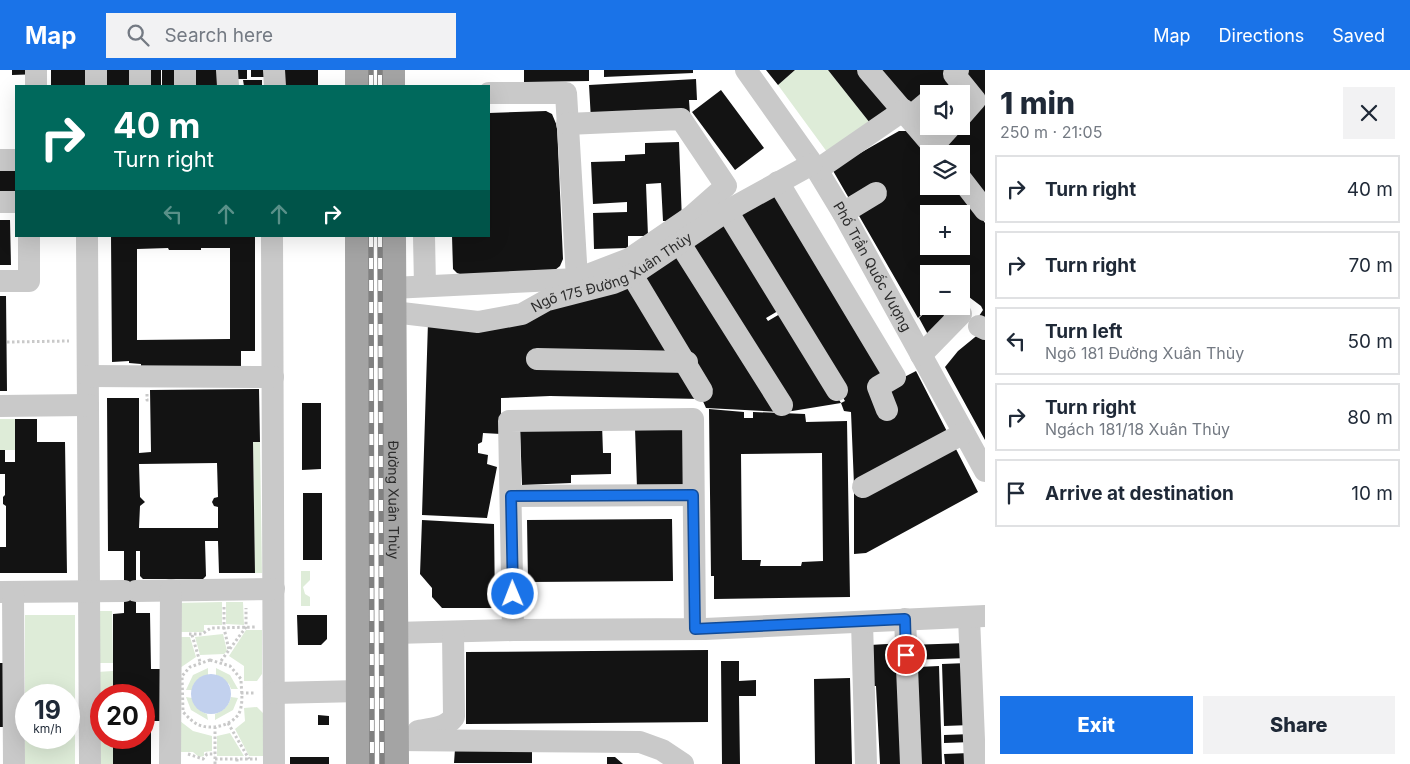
<!DOCTYPE html>
<html lang="en">
<head>
<meta charset="utf-8">
<style>
  :root { --surface:#fff; --page:#f2f2f3; --text:#1f2937; --muted:#747a83; --line:#e0e1e3; --accent:#1a73e8 }
  body { margin:0; font-family:Inter,sans-serif; background:var(--page); color:var(--text); height:100vh; display:flex; flex-direction:column; font-size:19px; white-space:nowrap }
  * { box-sizing:border-box; margin:0 }
  p { font-size:16px; color:var(--muted) }
  .icon { flex:none; width:28px; height:28px; fill:none; stroke:currentColor; stroke-width:2; stroke-linecap:round; stroke-linejoin:round }
  .map { position:relative; flex:1; overflow:hidden }
  .side { display:flex; flex-direction:column; background:var(--surface); width:425px }
  .side>* { flex:none }
  .top-card { position:absolute; left:15px; top:15px; width:475px; height:152px; border-radius:0px; box-shadow:0 5px 20px #0002; background:#00695c; color:#fff; overflow:hidden }
  .buttons { position:absolute; left:920px; top:15px; display:grid; gap:10px }
  .buttons a { display:grid; place-items:center; width:50px; height:50px; border-radius:0px; background:var(--surface); box-shadow:0 5px 20px #0002; font-size:25px }
  .speed { position:absolute; left:15px; top:614px; display:flex; gap:10px; font-size:25px; font-weight:700; text-align:center }
  .speed>* { display:grid; place-content:center; width:65px; height:65px; border-radius:50%; background:var(--surface); box-shadow:0 5px 20px #0002; line-height:1 }
  .speed small { font-size:12px; font-weight:400 }
  .speed .limit { border:8px solid #d22; background:#fff; color:#111 }
  .pin { position:absolute; display:grid; place-items:center; width:42px; height:42px; color:#fff; margin:-21px; border:2px solid #fff; border-radius:50%; box-shadow:0 1px 5px #0007 }
  .me { position:absolute; width:55px; margin:-28px; rotate:359deg; stroke-linejoin:round; filter:drop-shadow(0 0 4px #0008) }
  .turn { display:flex; align-items:center; gap:18px; height:105px; padding:0 15px; font-size:22px }
  .turn .icon { width:65px; height:65px; stroke-width:2.5 }
  .turn b { display:block; font-size:35px; line-height:42px }
  .lanes { display:flex; align-items:center; height:48px; padding:0 15px; background:#0003; justify-content:center; gap:25px; direction:ltr }
  .lanes .off { opacity:.35 }
  .round { display:grid; place-items:center; flex:none; width:52px; height:52px; border-radius:0px; background:var(--page) }
  .overview { display:flex; align-items:center; justify-content:space-between; height:85px; padding:0 15px }
  h1 { font-size:30px; font-weight:800; line-height:38px }
  .action { display:flex; gap:10px; margin-top:auto; padding:10px 15px }
  .action a { flex:1; height:58px; border-radius:0px; background:var(--accent); color:#fff; font-size:20px; font-weight:800; line-height:58px; text-align:center }
  .action a+a { background:var(--page); color:var(--text) }
  ul { padding:0; list-style:none }
  li { display:flex; align-items:center; gap:15px; height:68px; margin:0 10px 8px; padding:0 5px; border:2px solid var(--line); border-radius:0px }
  li div { flex:1 }
  li b { display:block; font-size:19px }
  li em { font-style:normal }
  header { display:flex; align-items:center; gap:30px; box-sizing:border-box; height:70px; padding:0 25px; background:var(--accent); color:#fff }
  header strong { font-size:24px }
  nav { display:flex; gap:28px; margin-inline-start:auto; font-size:18px }
  .search { width:350px; height:45px; background:var(--page); display:flex; align-items:center; gap:12px; box-sizing:border-box; padding:0 18px; border-radius:0px; color:var(--muted); font-size:19px }
  main { display:flex; flex:1; min-height:0 }
  .map>svg:first-child { display:block }
  .green { fill:#deecd8; fill-rule:evenodd }
  .water { fill:#c2d1ee }
  .building { fill:#131313; fill-rule:evenodd }
  .lines { fill:none; stroke-linecap:round; stroke-linejoin:round }
  .path { stroke:#c9c9c9; stroke-width:3; stroke-dasharray:2.5 2.5; stroke-linecap:butt }
  .minor { stroke:#c9c9c9; stroke-width:22 }
  .major { stroke:#a4a4a4; stroke-width:28 }
  .rail-casing { stroke:#818181; stroke-width:5.5 }
  .rail { stroke:#fff; stroke-width:4; stroke-dasharray:11; stroke-linecap:butt }
  .route-casing { stroke:#114b97; stroke-width:12 }
  .route { stroke:#1a73e8; stroke-width:9 }
  .labels { text-anchor:middle; stroke-width:5; stroke-linejoin:round; paint-order:stroke }
  .street-label { font-size:14px; fill:#2c2c2c; stroke:#fff }
</style>
</head>
<body>
<header>
<strong>Map</strong>
<div class="search"><svg class="icon" aria-label="search" viewBox="0 0 24 24"><circle cx="10" cy="10" r="6"/><path d="M15 15l6 6"/></svg>Search here</div>
<nav><a>Map</a><a>Directions</a><a>Saved</a></nav>
</header>
<main>
<div class="map">
<svg width="985" height="694" viewBox="0 0 985 694">
  <rect width="100%" height="100%" fill="#fff"/>
  <!-- green -->
  <path class="green" d="M795,0H828L870,53L827,82L778,15Z
    M0,349H15V380H0Z
    M253,372H260L262,503H255Z
    M301,501H310V510L303,517L305,524L310,527V536H301Z
    M222,532V555H204V562H177V533Z
    M226,532H243L244,555L226,554Z
    M96,541H112L113,593H97Z
    M25,545H75V694H25ZM26,625H69V668H26Z
    M246,560H262V604L257,611H244V596L229,586Z
    M223,564L227,581L224,584L200,585L195,567Z
    M177,567H190L196,587L180,598Z
    M208,598V605L194,614L192,620H186L193,605Z
    M216,598L230,605L238,619H231L229,614L216,605Z
    M113,601V625H101V647H97V602Z
    M186,627L192,628C194,635 199,641 207,644L208,650L191,640Z
    M231,627L238,628L233,640L215,650V644C223,641 229,636 231,627Z
    M257,637L263,643V686H249L235,659L245,651L244,638Z
    M180,651L193,661L212,666V681L204,682V686L199,687L193,682H178Z
    M97,656H101V668H113V694H97Z
    M230,663L244,686H217V666Z"/>
  <!-- water -->
  <path class="water" d="M191 624a20 20 0 1 1 40 0a20 20 0 1 1-40 0Z"/>
  <!-- building -->
  <path class="building" d="M12,0H41V4L12,5Z
    M51,0H91V16H51Z
    M97,0H137L138,16H97Z
    M141,0H161V16H142Z
    M162,0H183V16H162Z
    M186,0H226L218,16H186Z
    M230,0H247V9H230Z
    M251,0H266V7H251Z
    M279,0H318V16H279Z
    M524,0H589V11L524,12Z
    M604,0H693V3L604,7Z
    M766,0H795L778,15Z
    M828,0H862L891,36L870,53Z
    M875,0H953L961,24H940L937,21L912,43Z
    M962,0H985V128L961,99V84H947L938,74L961,56Z
    M696,9L697,30H689L690,45L591,50L589,15Z
    M243,10H262V16H244Z
    M721,20L764,78L735,100L692,42Z
    M546,41L552,44L557,56L563,189L560,196L555,200L483,212L457,203L453,199L452,166H489V43Z
    M899,61H911L929,84V116H960L985,153V251L979,246L983,240L981,236L961,221V204H929V229L923,234L926,240L918,248L832,99ZM929,144H961V176H929Z
    M679,72L682,151H663L661,113L646,114L648,166H628V178L594,179L593,143L627,142V132L593,134L591,92L625,91V85L645,84V73Z
    M16,91V121H0V92Z
    M779,120L892,306L881,319L916,301L978,422L866,483L854,484V415L851,342L844,341L841,333L845,331L734,144Z
    M726,146L783,238L766,248L768,251L785,241L841,333L786,342L685,176Z
    M0,150H10L11,195H0Z
    M111,166H255V281H241V296H141V294L129,293V291L112,292ZM168,178L169,180H201V178H230V269L137,270V179Z
    M680,181L781,342L706,338L702,329L550,326L501,328V364L483,363L482,372L478,374V383L488,385L487,394L497,397L487,448L422,445L428,252L535,240L633,213L684,296L639,211Z
    M0,226H6L7,321H0Z
    M932,236H936L951,254L932,272L919,248Z
    M980,263L985,265V370L945,297L958,281Z
    M259,319L260,372H253L255,503H219L218,471H205L206,506L203,509H143L140,506V481H136V543H150L151,599H162L163,651H151V694H113V668H144V625H113V544L124,543V481H108L107,328H139V383L151,382L150,320ZM217,393L218,427L214,428L212,432L214,436L218,437V458H139L140,436L145,432L140,427L139,394Z
    M302,333H321V399L302,400Z
    M709,339L744,342V348H753V342L805,344L806,352L847,351L850,527L714,529V506H711ZM822,383L823,491L802,492L801,496H760L761,490H742L741,384Z
    M15,349H37V372H65L67,503H0V477H6V436L3,434V427L5,425V404H0V380H5V392H15Z
    M602,354L603,383H611V404L571,405V413L522,415L520,357Z
    M683,357L685,417L637,418L635,358Z
    M303,423H322V490H303Z
    M672,449L673,511L528,512L527,450Z
    M422,450L494,454L495,538H442L432,527V518L420,504Z
    M297,545H327V569L321,575H298Z
    M904,573L910,694H880L876,616H873L870,575Z
    M968,573L969,588L908,590V575Z
    M708,580V652L466,654V582Z
    M721,591H739V611L756,610V626H739L740,694H722Z
    M0,593H9V657H0Z
    M967,593L971,655L944,656L942,594Z
    M939,596L942,694H915L918,597Z
    M850,608L852,694H815L814,609Z
    M318,645L329,646V655H318Z
    M972,664V672L944,673V665Z
    M455,679H532V693H454Z
    M970,683V694H945L944,684Z
    M290,687H329V694H290Z
    M607,687H615L623,694H607Z"/>
  <g class="lines">
    <!-- path -->
    <path class="path" d="M7,272L69,271
      M147,324V330H150
      M224,537V558L229,580
      M189,564H202L211,558L256,557
      M192,565L200,592
      M210,590L230,596L241,609C241,617 243,628 241,637C239,653 216,660 202,656C194,654 189,648 183,642L182,606L190,597Z
      M221,591L246,557V538
      M241,623H256
      M228,653L249,689
      M188,684L203,689L207,684H215
      M215,689H257
      M237,689V694
      M215,694V657"/>
    <!-- minor -->
    <g class="minor">
      <path d="M36,0V16"/>
      <path d="M140,0V16"/>
      <path d="M185,0V16"/>
      <path d="M227,0L228,16"/>
      <path d="M274,0L275,16"/>
      <path id="s1" d="M746,0L817,100L843,143L985,401"/>
      <path d="M868,0L940,84"/>
      <path d="M958,0L954,4L975,30L961,46"/>
      <path d="M96,16V0"/>
      <path d="M489,23H566L577,209"/>
      <path d="M910,47L929,31"/>
      <path d="M933,76L951,56"/>
      <path d="M0,90H16"/>
      <path d="M817,100L904,40"/>
      <path d="M961,109L985,140"/>
      <path d="M778,112L895,307L878,317L887,340"/>
      <path d="M0,132H16"/>
      <path d="M727,141L837,320"/>
      <path d="M843,143L876,123"/>
      <path d="M87,166L90,694"/>
      <path d="M272,166L274,694"/>
      <path d="M424,166L425,216"/>
      <path d="M679,172L782,335"/>
      <path d="M632,205L702,321"/>
      <path d="M0,211H29V166"/>
      <path d="M392,218L577,209L629,189L692,146L726,116L681,49L567,54"/>
      <path id="s2" d="M393,242L478,252L522,244L547,230L613,213L632,205L727,141L812,94"/>
      <path d="M979,256L985,259"/>
      <path d="M921,285L961,244"/>
      <path d="M537,289L687,292"/>
      <path d="M88,306L273,307"/>
      <path d="M0,336L88,335"/>
      <path d="M863,417L964,363"/>
      <path d="M511,426L693,425"/>
      <path d="M136,521L274,519"/>
      <path d="M0,522L124,521"/>
      <path d="M13,522L14,694"/>
      <path d="M969,547L975,694"/>
      <path d="M905,549L911,694"/>
      <path d="M862,552L866,694"/>
      <path d="M513,560L509,351L693,349L695,559"/>
      <path d="M394,563L513,560L705,559L985,546"/>
      <path d="M274,623L360,621"/>
      <path d="M418,661C431,659 446,658 454,647L453,562"/>
      <path d="M395,670L640,672L662,680L683,694"/>
      <path d="M170,694L171,520"/>
    </g>
    <!-- major -->
    <g class="major">
      <path d="M359,0V16"/>
      <path d="M391,0V16"/>
      <path d="M359,166L360,694"/>
      <path id="s3" d="M392,166L395,694"/>
    </g>
    <!-- rail casing -->
    <g class="rail-casing">
      <path id="rail" d="M371,16V0
        M380,16V0
        M371,166L372,694
        M380,166L382,694"/>
    </g>
    <!-- rail -->
    <use href="#rail" class="rail"/>
  </g>
  <g class="lines">
    <!-- route casing -->
    <g class="route-casing">
      <path id="route" d="M513,524L511,426L693,425L695,559L905,549L906,585"/>
    </g>
    <!-- route -->
    <use href="#route" class="route"/>
  </g>
  <g class="labels">
    <!-- street labels -->
    <g class="street-label">
      <text dy="5" stroke="none"><textPath href="#s1" startOffset="234">Phố Trần Quốc Vượng</textPath></text>
      <text dy="5" stroke="none"><textPath href="#s2" startOffset="230">Ngõ 175 Đường Xuân Thủy</textPath></text>
      <text dy="5" stroke="none"><textPath href="#s3" startOffset="264">Đường Xuân Thủy</textPath></text>
    </g>
  </g>
</svg>
<div class="buttons">
<a><svg class="icon" aria-label="sound" viewBox="0 0 24 24"><path d="M4 9h4l5-4v14l-5-4H4zM17 9q2 3 0 6"/></svg></a>
<a><svg class="icon" aria-label="layers" viewBox="0 0 24 24"><path d="M12 4l9 5-9 5-9-5zM3 14l9 5 9-5"/></svg></a>
<a>+</a>
<a>−</a>
</div>
<div class="speed"><div>19<small>km/h</small></div><div class="limit">20</div></div>
<div class="pin" style="left:906px;top:585px;background:#d93025"><svg class="icon" aria-label="arrive" viewBox="0 0 24 24"><path d="M6 21V4h12l-3 4 3 4H6"/></svg></div>
<svg class="me" style="left:513px;top:524px" viewBox="-20 -20 40 40"><circle r="17" fill="#1a73e8" stroke="#fff" stroke-width="3"/><path d="M0-11L8 9 0 5-8 9z" fill="#fff"/></svg>
<div class="top-card">
<div class="turn"><svg class="icon" aria-label="right" viewBox="0 0 24 24"><path d="M7 20v-9h11M14 6l5 5-5 5"/></svg><div><b>40 m</b>Turn right</div></div>
<div class="lanes"><svg class="icon off" aria-label="left" viewBox="0 0 24 24"><path d="M17 20v-9H6M10 6l-5 5 5 5"/></svg><svg class="icon off" aria-label="ahead" viewBox="0 0 24 24"><path d="M12 20V5M6 11l6-6 6 6"/></svg><svg class="icon off" aria-label="ahead" viewBox="0 0 24 24"><path d="M12 20V5M6 11l6-6 6 6"/></svg><svg class="icon" aria-label="right" viewBox="0 0 24 24"><path d="M7 20v-9h11M14 6l5 5-5 5"/></svg></div>
</div>
</div>
<section class="side">
<div class="overview"><div><h1>1 min</h1><p>250 m · 21:05</p></div><a class="round"><svg class="icon" aria-label="close" viewBox="0 0 24 24"><path d="M6 6l12 12M18 6L6 18"/></svg></a></div>
<ul>
<li><svg class="icon" aria-label="right" viewBox="0 0 24 24"><path d="M7 20v-9h11M14 6l5 5-5 5"/></svg><div><b>Turn right</b></div><em>40 m</em></li>
<li><svg class="icon" aria-label="right" viewBox="0 0 24 24"><path d="M7 20v-9h11M14 6l5 5-5 5"/></svg><div><b>Turn right</b></div><em>70 m</em></li>
<li><svg class="icon" aria-label="left" viewBox="0 0 24 24"><path d="M17 20v-9H6M10 6l-5 5 5 5"/></svg><div><b>Turn left</b><p>Ngõ 181 Đường Xuân Thủy</p></div><em>50 m</em></li>
<li><svg class="icon" aria-label="right" viewBox="0 0 24 24"><path d="M7 20v-9h11M14 6l5 5-5 5"/></svg><div><b>Turn right</b><p>Ngách 181/18 Xuân Thủy</p></div><em>80 m</em></li>
<li><svg class="icon" aria-label="arrive" viewBox="0 0 24 24"><path d="M6 21V4h12l-3 4 3 4H6"/></svg><div><b>Arrive at destination</b></div><em>10 m</em></li>
</ul>
<div class="action"><a>Exit</a><a>Share</a></div>
</section>
</main>
</body>
</html>
